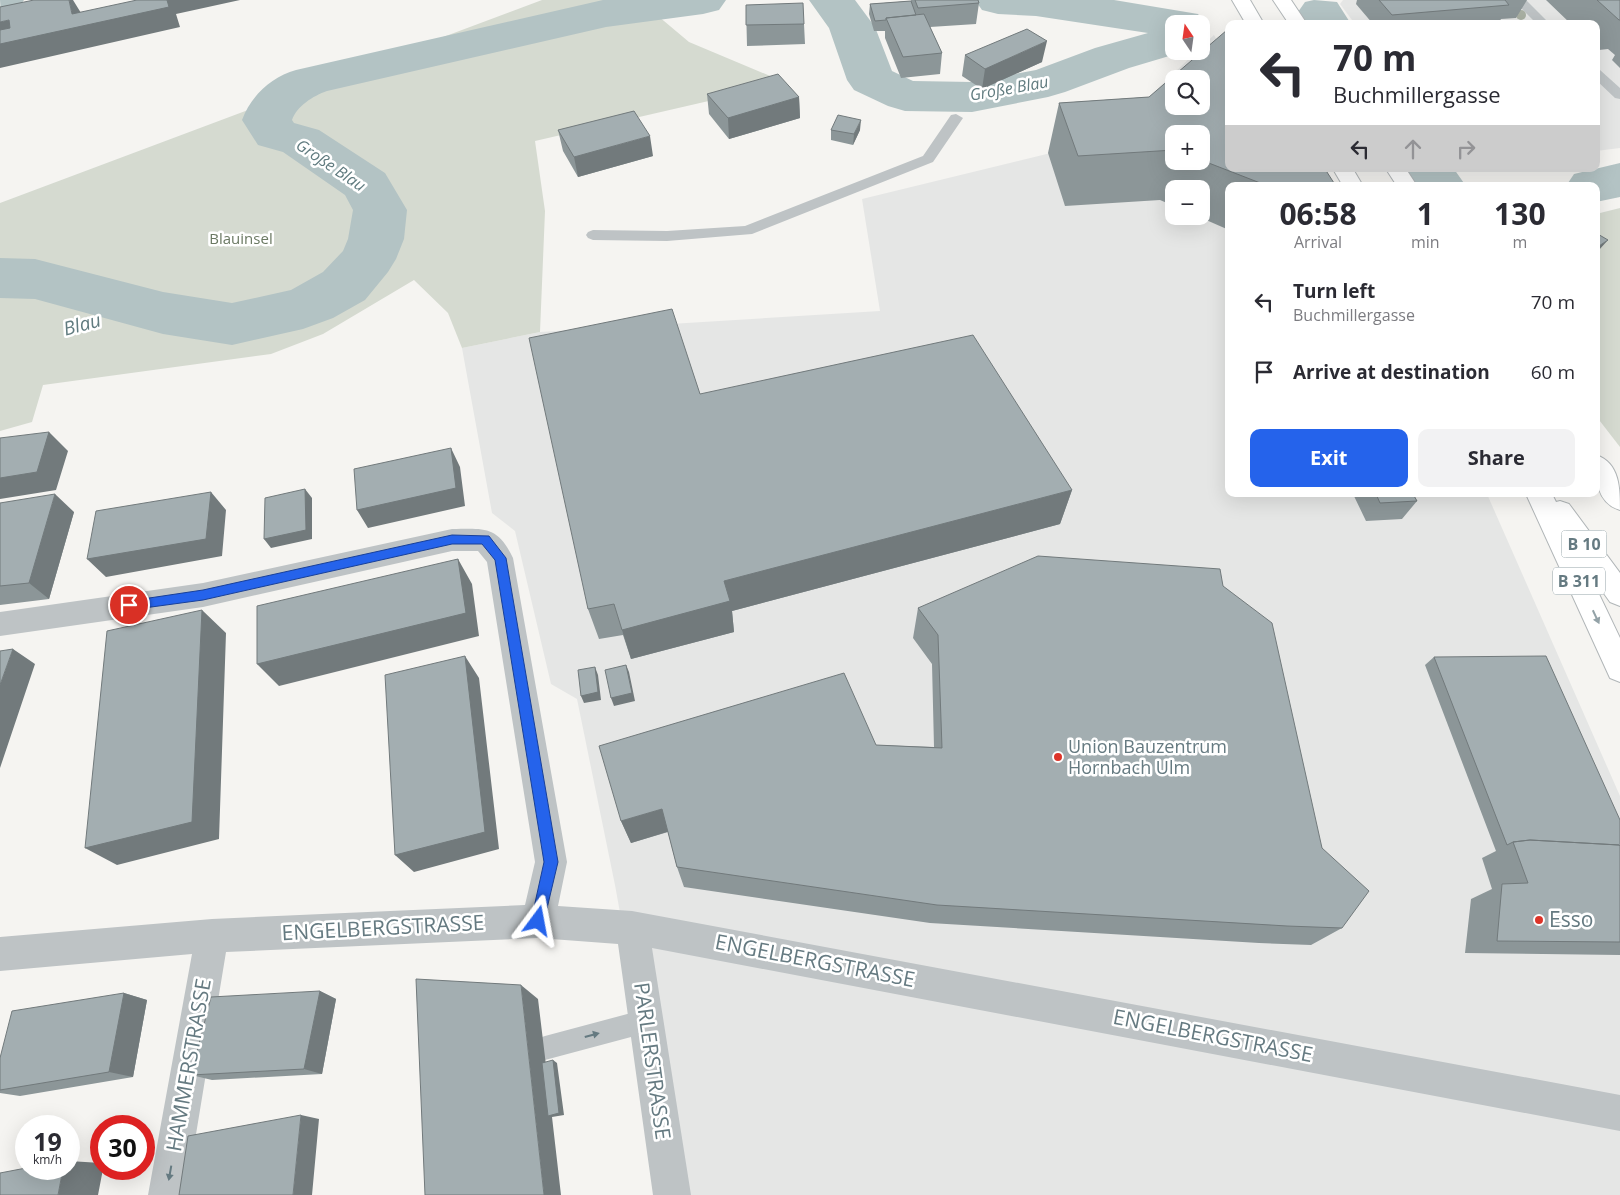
<!DOCTYPE html>
<html lang="en">
<head>
<meta charset="utf-8">
<style>
  :root { --surface:#fff; --page:#f2f2f3; --text:#2b2b33; --muted:#7c7c81; --accent:#2563eb }
  body { margin:0; font-family:"Open Sans",sans-serif; background:var(--page); color:var(--text); height:100vh; display:flex; flex-direction:column; font-size:19px; white-space:nowrap }
  * { box-sizing:border-box; margin:0 }
  p { font-size:16px; color:var(--muted) }
  .icon { flex:none; width:28px; height:28px; fill:none; stroke:currentColor; stroke-width:2; stroke-linecap:round; stroke-linejoin:round }
  .map { position:relative; flex:1; overflow:hidden }
  .details { position:absolute; left:1225px; top:182px; width:375px; height:315px; display:flex; flex-direction:column; background:var(--surface); border-radius:10px; box-shadow:0 5px 20px #0002 }
  .details>* { flex:none }
  .hud { position:absolute; left:1225px; top:20px; width:375px; height:152px; border-radius:10px; box-shadow:0 5px 20px #0002; background:#fff; color:var(--text); overflow:hidden }
  .needle { width:32px; rotate:347deg }
  .controls { position:absolute; left:1165px; top:15px; display:grid; gap:10px }
  .controls a { display:grid; place-items:center; width:45px; height:45px; border-radius:10px; background:var(--surface); box-shadow:0 5px 20px #0002; font-size:25px }
  .speed { position:absolute; left:15px; top:1115px; display:flex; gap:10px; font-size:25px; font-weight:700; text-align:center }
  .speed>* { display:grid; place-content:center; width:65px; height:65px; border-radius:50%; background:var(--surface); box-shadow:0 5px 20px #0002; line-height:1 }
  .speed small { font-size:12px; font-weight:400 }
  .speed .limit { border:8px solid #d22; background:#fff; color:#111 }
  .pin { position:absolute; display:grid; place-items:center; width:42px; height:42px; color:#fff; margin:-21px; border:2px solid #fff; border-radius:50%; box-shadow:0 1px 5px #0007 }
  .me { position:absolute; width:55px; margin:-28px; rotate:13deg; stroke-linejoin:round; filter:drop-shadow(0 0 4px #0008) }
  .turn { display:flex; align-items:center; gap:18px; height:105px; padding:0 25px; font-size:22px }
  .turn .icon { width:65px; height:65px; stroke-width:2.5 }
  .turn b { display:block; font-size:35px; line-height:42px }
  .lanes { display:flex; align-items:center; height:48px; padding:0 25px; background:#0003; justify-content:center; gap:25px; direction:ltr }
  .lanes .off { opacity:.35 }
  .eta { display:flex; justify-content:space-evenly; align-items:center; height:85px; text-align:center }
  .eta b { font-size:30px; font-weight:700; line-height:35px }
  .primary-button { display:flex; gap:10px; margin-top:auto; padding:10px 25px }
  .primary-button a { flex:1; height:58px; border-radius:10px; background:var(--accent); color:#fff; font-size:20px; font-weight:700; line-height:58px; text-align:center }
  .primary-button a+a { background:var(--page); color:var(--text) }
  ul { padding:0; list-style:none }
  li { display:flex; align-items:center; gap:15px; height:70px; padding:0 25px }
  li div { flex:1 }
  li b { display:block; font-size:19px }
  li em { font-style:normal }
  .map>svg:first-child { display:block }
  .built { fill:#e5e6e5; fill-rule:evenodd }
  .green { fill:#d5dad0 }
  .lines { fill:none; stroke-linecap:round; stroke-linejoin:round }
  .river { fill:#b3c3c4; fill-rule:evenodd }
  .highway-casing { stroke:#b1b6b8; stroke-width:2 }
  .lane { fill:#bec3c5; fill-rule:evenodd }
  .street { fill:#bec3c5; fill-rule:evenodd }
  .highway { fill:#fff; fill-rule:evenodd }
  .tree { fill:#a9b0a3 }
  .wall { fill:#8c9698; fill-rule:evenodd }
  .shaded-wall { fill:#727a7c }
  .building { fill:#a3aeb1; stroke:#727a7c; fill-rule:evenodd }
  .oneway { fill:#93a2a7 }
  .oneway2 { fill:#657a81 }
  .route { fill:#2563eb; stroke:#184099 }
  .poi-dot { fill:#dd3429; stroke:#fff; stroke-width:2 }
  .labels { text-anchor:middle; stroke-width:5; stroke-linejoin:round; paint-order:stroke }
  .far-park-label { font-size:15px; fill:#6b7963; stroke:#fff }
  .far-water-label { font-size:16px; font-style:italic; fill:#607b7f; stroke:#fff }
  .shield { fill:#fff; stroke:#93a2a7; stroke-width:1 }
  .shield-label { font-size:16px; font-weight:bold; fill:#657a81 }
  .poi-label { font-size:18px; fill:#657a81; stroke:#fff; text-anchor:start }
  .water-label { font-size:19px; font-style:italic; fill:#607b7f; stroke:#fff }
  .near-poi-label { font-size:21px; fill:#657a81; stroke:#fff; text-anchor:start }
  .near-street-label { font-size:21px; fill:#657a81; stroke:#fff }
</style>
</head>
<body>
<div class="map">
<svg width="1620" height="1195" viewBox="0 0 1620 1195">
  <rect width="100%" height="100%" fill="#f5f4f1"/>
  <!-- built -->
  <path class="built" d="M1343,0H1620V148L1596,151V24H1355L1340,4Z
    M1214,35L1229,61V494H1487L1620,796V1195H671L615,885L577,699L551,684L515,531L492,513L462,348L540,332L880,311L862,199L1104,140L1197,51H1201V47ZM1174,79H1201V106H1174ZM1174,134H1201V161H1174ZM1174,189H1201V216H1174Z"/>
  <!-- green -->
  <path class="green" d="M542,0H639L689,42L787,83L535,141L545,211L540,332L462,348L448,313L414,280L323,334L271,354L43,385L32,422L0,431V203Z
    M1620,208V447L1596,416V214Z"/>
  <g class="lines">
    <!-- river -->
    <path class="river" d="M0,0H24L17,10L1,14Z
      M603,0H726L719,10L703,14L606,27L327,91C313,96 297,106 292,120L294,123L319,130L385,173L407,210L404,239L396,259L388,272L365,300L333,318L303,329L232,345L163,334L35,299L0,298V258L35,259L163,292L232,303L291,290L323,272L343,251L348,239L353,210L345,195L283,152L258,145L242,120C251,96 271,77 296,70Z
      M809,0H855L875,27L892,71L913,81L972,82L1036,70L1095,48L1148,33L1036,16L998,14L982,10L975,0H1114L1198,14L1205,24L1201,30V24H1174V51H1186L1129,68L1065,92L1048,97L972,112L905,111L888,106L854,90L847,80L829,28Z
      M1314,0L1337,2L1351,24H1305L1298,12L1305,2Z
      M1620,163V197L1596,202V186H1566L1574,174Z
      M1401,169H1454L1466,186H1412Z"/>
    <!-- highway casing -->
    <g class="highway-casing">
      <path id="highway" d="M1232,0H1250L1264,24H1246Z
        M1273,0H1291L1307,24H1289Z
        M1333,169H1353L1363,186H1343Z
        M1386,169H1406L1417,186H1397Z
        M1596,455C1620,463 1620,489 1620,510C1595,502 1596,477 1596,455Z
        M1526,494H1552L1556,502L1560,501L1569,504L1620,573V606L1610,602L1588,571L1620,638V682L1610,678Z"/>
    </g>
    <!-- lane -->
    <path class="lane" d="M1513,0H1526L1550,24H1537Z
      M1596,69L1600,70L1620,88V99L1615,98L1596,80Z
      M956,114L963,118L933,162L752,234L667,241L593,240L588,238L586,235L588,232L593,230L667,231L745,226L923,156L951,115Z
      M646,1009L654,1013L658,1021L654,1029L646,1033L545,1060L536,1057L533,1048L536,1039L545,1036Z"/>
    <!-- street -->
    <path class="street" d="M452,529C484,529 497,525 513,558L567,862L558,906L632,911L1620,1095V1131L652,948L691,1195H653L618,944L538,938L226,952L186,1195H148L192,954L0,971V937L212,919L525,905L535,862L487,562L478,551H452L203,607L0,636V612L203,583Z"/>
    <!-- highway -->
    <use href="#highway" class="highway"/>
  </g>
  <!-- trees -->
  <circle class="tree" cx="1521" cy="15" r="5"/>
  <!-- wall -->
  <path class="wall" d="M911,0H978L979,3L976,24L930,27L942,53L940,74L901,78L885,38V31H874L869,14L870,4L911,1Z
    M1357,0H1527L1516,18L1501,19L1498,24H1373L1356,4Z
    M1546,0H1620V68L1612,60L1615,55L1608,49L1599,50L1596,47V24H1571Z
    M746,5L804,24L805,44L747,46Z
    M965,55L1042,62L982,89L962,76Z
    M707,94L799,97L800,118L729,139L709,114Z
    M1149,97L1334,183L1332,186H1229V230L1197,216H1201V189H1174V206L1160,200L1065,206L1048,153L1059,103ZM1174,134H1201V161H1174Z
    M558,130L653,156L578,177L563,151Z
    M831,130H860L853,145L831,140Z
    M700,394L1072,490L1060,524L732,611L734,632L631,659L623,635L599,639L588,609Z
    M1353,494H1413L1417,501L1402,519L1366,521Z
    M0,503L74,512L49,599L0,605Z
    M1223,586L1322,848L1342,928L1311,945L1259,943L930,923L684,887L677,867L668,832L631,843L621,821L876,745L934,747L932,664L913,638L918,608Z
    M1434,657L1620,820V955L1465,953L1471,899L1492,889L1482,858L1496,851L1425,665Z
    M320,991L336,999L322,1074L212,1080L191,1075Z
    M124,993L147,1000L133,1077L20,1096L0,1093V1058Z"/>
  <!-- shaded-wall -->
  <path class="shaded-wall" d="M69,0H73L81,13L167,0H240L176,14L180,27L0,68V22L9,20L72,14Z
    M1047,41L1042,62L982,89L985,69Z
    M799,97L800,118L729,139L728,118Z
    M861,120L860,130L853,145L854,134Z
    M650,136L653,156L578,177L574,157Z
    M1608,240L1599,250L1596,252V248Z
    M49,432L68,451L56,490L0,499V478Z
    M451,448L460,467L465,506L368,528L357,510Z
    M305,489L312,498V539L271,548L264,539Z
    M1072,490L1060,524L732,611L734,632L631,659L622,630L724,581Z
    M211,492L226,510L222,556L106,577L87,559Z
    M55,494L74,512L49,599L29,583Z
    M458,559L472,584L479,636L279,686L257,664Z
    M202,610L226,633L219,839L117,865L85,848Z
    M13,649L35,664L0,768V685Z
    M465,656L479,678L499,849L414,872L395,855Z
    M626,665L629,672L635,701L614,706L611,698Z
    M595,667L598,675L601,700L584,703L581,696Z
    M662,809L670,831L631,843L621,821Z
    M521,985L538,999L552,1115L553,1060L557,1063L564,1115L552,1117L561,1195H544Z
    M320,991L336,999L322,1074L304,1069Z
    M124,993L147,1000L133,1077L109,1072Z
    M301,1115L319,1119L312,1195H293Z
    M69,1161L101,1163V1169H103L98,1195H58L63,1169H69Z"/>
  <!-- building -->
  <path class="building" d="M34,0H69L72,14L137,0H167L169,7L0,44V30L10,28L9,20L0,22V7Z
    M915,0H978L979,3L918,8Z
    M1379,0H1505L1509,5L1392,15Z
    M1597,0H1620V20H1619Z
    M911,1L916,15L886,18V20L875,21L870,4Z
    M803,3L804,24L746,25V5Z
    M924,14L942,53L903,57L886,18Z
    M1027,29L1047,41L985,69L965,55Z
    M1227,30H1229V169H1325L1334,183L1323,185L1324,186H1268L1201,160V134H1174V150L1078,156L1059,103L1149,97ZM1174,79H1201V106H1174Z
    M778,74L799,97L728,118L707,94Z
    M634,111L650,136L574,157L558,130Z
    M838,115L861,120L854,134L831,130Z
    M1596,233L1608,240L1596,248Z
    M672,309L700,394L973,335L1072,490L724,581L730,601L622,630L614,604L588,609L529,338Z
    M49,432L37,472L0,478V438Z
    M451,448L456,488L357,510L354,469Z
    M305,489L306,530L264,539L265,498Z
    M211,492L206,539L87,559L96,511Z
    M55,494L29,583L0,586V503Z
    M1376,494H1413L1417,501L1380,503Z
    M1038,556L1220,569L1223,586L1272,623L1322,848L1369,891L1342,928L1287,926L937,905L677,867L662,809L621,821L599,746L844,673L876,745L942,748L938,635L918,608Z
    M458,559L466,613L257,664V606Z
    M202,610L192,822L85,848L107,631Z
    M13,649L0,685V651Z
    M465,656L485,832L395,855L385,675Z
    M1546,656L1620,820V846L1619,845L1530,840L1513,842L1507,845L1434,657Z
    M626,665L632,693L611,698L605,670Z
    M595,667L598,692L581,696L578,670Z
    M1530,840L1619,845L1620,846V942L1497,941L1502,884L1528,883L1513,842Z
    M416,979L521,985L544,1195H425Z
    M320,991L304,1069L191,1075L211,997Z
    M124,993L109,1072L0,1090V1058L12,1011Z
    M553,1060L559,1113L548,1116L542,1063Z
    M301,1115L293,1195H179L188,1136Z
    M26,1168V1169H63L58,1195H0V1173Z"/>
  <!-- one-way arrows -->
  <defs><path id="oneway-solid" d="M-6-.8H1V-3.2L6.5 0L1 3.2V.8H-6Z" transform="scale(1.25)"/></defs>
  <use class="oneway" href="#oneway-solid" transform="translate(1596 617) rotate(65)"/>
  <g class="oneway2">
    <use href="#oneway-solid" transform="translate(592 1035) rotate(-15)"/>
    <use href="#oneway-solid" transform="translate(170 1173) rotate(100)"/>
  </g>
  <!-- route -->
  <path class="route" d="M452,535L489,536L506,558L558,862L544,921L542,926L538,928L533,926L531,921L544,862L495,560L482,544H452L203,600L129,610L125,609L124,605L125,602L129,601L203,590Z"/>
  <!-- markers -->
  <g class="poi-dot">
    <circle cx="1058" cy="757" r="5"/>
    <circle cx="1539" cy="920" r="5"/>
  </g>
  <g class="labels">
    <!-- far-park labels -->
    <g class="far-park-label">
      <text x="241" y="244">Blauinsel</text>
    </g>
    <!-- far-water labels -->
    <g class="far-water-label">
      <text transform="translate(1009 88) rotate(-10)" y="6">Große Blau</text>
      <text transform="translate(331 165) rotate(34)" y="6">Große Blau</text>
    </g>
    <!-- shield labels -->
    <g class="shield">
      <rect x="1561.5" y="530.5" width="45" height="27" rx="4"/>
      <rect x="1553" y="567.5" width="52" height="27" rx="4"/>
    </g>
    <g class="shield-label">
      <text x="1584" y="550">B 10</text>
      <text x="1579" y="587">B 311</text>
    </g>
    <!-- poi labels -->
    <g class="poi-label">
      <text x="1068" y="753">Union Bauzentrum<tspan x="1068" dy="21">Hornbach Ulm</tspan></text>
    </g>
    <!-- water labels -->
    <g class="water-label">
      <text transform="translate(82 324) rotate(-15)" y="7">Blau</text>
    </g>
    <!-- near-poi labels -->
    <g class="near-poi-label">
      <text x="1549" y="927">Esso</text>
    </g>
    <!-- near-street labels -->
    <g class="near-street-label">
      <text transform="translate(383 928) rotate(-3)" y="7">ENGELBERGSTRASSE</text>
      <text transform="translate(815 961) rotate(11)" y="7">ENGELBERGSTRASSE</text>
      <text transform="translate(1213 1036) rotate(11)" y="7">ENGELBERGSTRASSE</text>
      <text transform="translate(652 1061) rotate(82)" y="7">PARLERSTRASSE</text>
      <text transform="translate(189 1065) rotate(-80)" y="7">HAMMERSTRASSE</text>
    </g>
  </g>
</svg>
<div class="controls">
<a><svg class="needle" viewBox="-14 -14 28 28"><path d="M0-13l5 13h-10z" fill="#e53935"/><path d="M0 13l5-13h-10z" fill="#7c7c81"/></svg></a>
<a><svg class="icon" aria-label="search" viewBox="0 0 24 24"><circle cx="10" cy="10" r="6"/><path d="M15 15l6 6"/></svg></a>
<a>+</a>
<a>−</a>
</div>
<div class="speed"><div>19<small>km/h</small></div><div class="limit">30</div></div>
<div class="pin" style="left:129px;top:605px;background:#d93025"><svg class="icon" aria-label="arrive" viewBox="0 0 24 24"><path d="M6 21V4h12l-3 4 3 4H6"/></svg></div>
<svg class="me" style="left:538px;top:921px" viewBox="-20 -20 40 40"><path d="M0-17L14 15 0 8-14 15z" fill="#2563eb" stroke="#fff" stroke-width="4"/></svg>
<div class="hud">
<div class="turn"><svg class="icon" aria-label="left" viewBox="0 0 24 24"><path d="M17 20v-9H6M10 6l-5 5 5 5"/></svg><div><b>70 m</b>Buchmillergasse</div></div>
<div class="lanes"><svg class="icon" aria-label="left" viewBox="0 0 24 24"><path d="M17 20v-9H6M10 6l-5 5 5 5"/></svg><svg class="icon off" aria-label="ahead" viewBox="0 0 24 24"><path d="M12 20V5M6 11l6-6 6 6"/></svg><svg class="icon off" aria-label="right" viewBox="0 0 24 24"><path d="M7 20v-9h11M14 6l5 5-5 5"/></svg></div>
</div>
<section class="details">
<div class="eta">
<div><b>06:58</b><p>Arrival</p></div>
<div><b>1</b><p>min</p></div>
<div><b>130</b><p>m</p></div>
</div>
<ul>
<li><svg class="icon" aria-label="left" viewBox="0 0 24 24"><path d="M17 20v-9H6M10 6l-5 5 5 5"/></svg><div><b>Turn left</b><p>Buchmillergasse</p></div><em>70 m</em></li>
<li><svg class="icon" aria-label="arrive" viewBox="0 0 24 24"><path d="M6 21V4h12l-3 4 3 4H6"/></svg><div><b>Arrive at destination</b></div><em>60 m</em></li>
</ul>
<div class="primary-button"><a>Exit</a><a>Share</a></div>
</section>
</div>
</body>
</html>
